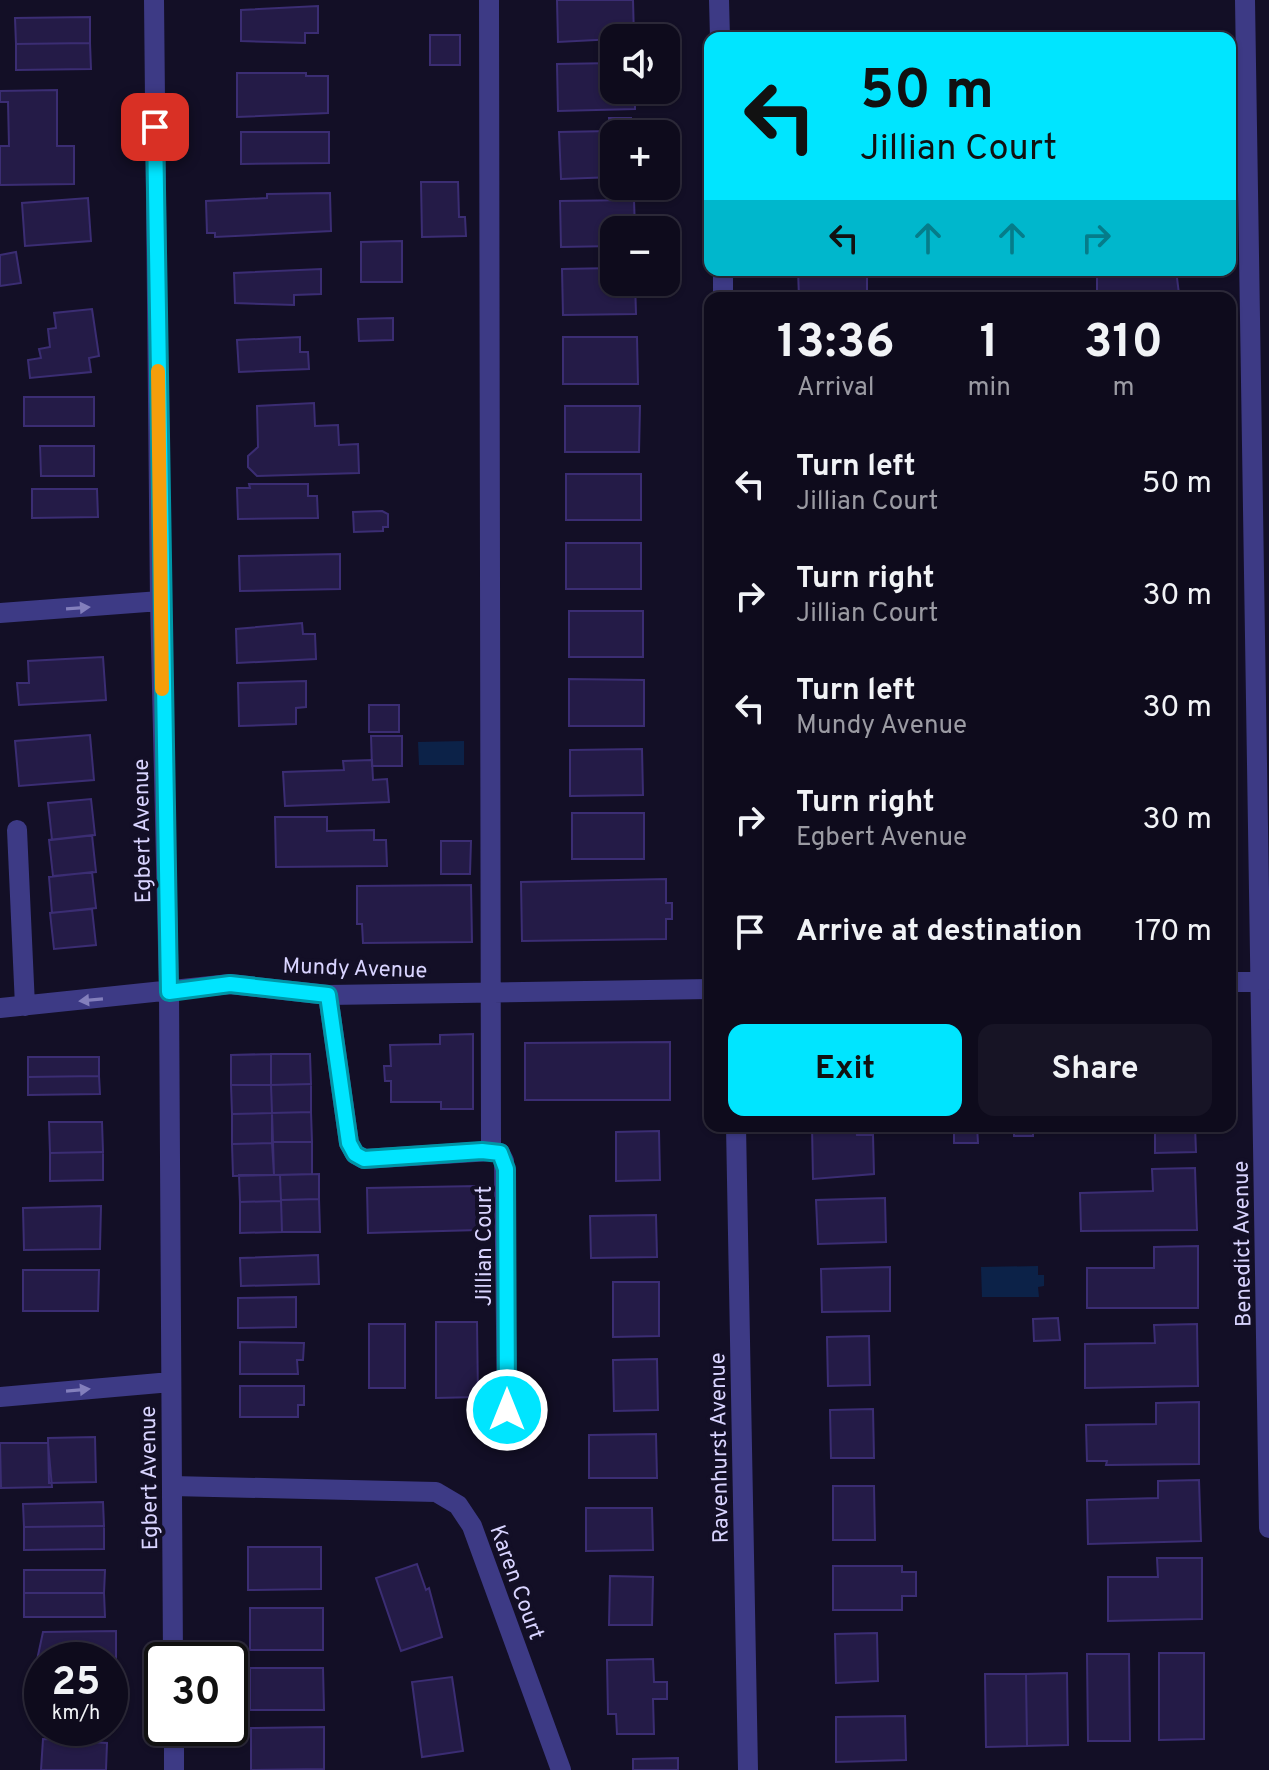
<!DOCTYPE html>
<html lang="en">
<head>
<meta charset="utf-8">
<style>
  :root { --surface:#0e0b1c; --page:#171425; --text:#f1f3f6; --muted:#9b9ba3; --line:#2e2b3b; --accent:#00e5ff }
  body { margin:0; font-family:Overpass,sans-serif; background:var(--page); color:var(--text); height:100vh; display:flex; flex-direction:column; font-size:30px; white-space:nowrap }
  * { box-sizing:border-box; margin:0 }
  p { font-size:26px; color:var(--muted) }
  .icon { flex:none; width:44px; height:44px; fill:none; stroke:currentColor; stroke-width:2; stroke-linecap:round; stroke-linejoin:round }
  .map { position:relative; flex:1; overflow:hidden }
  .drawer { position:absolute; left:704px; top:292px; width:532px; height:840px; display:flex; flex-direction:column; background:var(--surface); border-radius:16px; box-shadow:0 2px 6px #0004,0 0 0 2px var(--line) }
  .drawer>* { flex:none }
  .top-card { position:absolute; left:704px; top:32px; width:532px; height:244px; border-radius:16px; box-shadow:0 2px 6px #0004,0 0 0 2px var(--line); background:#00e5ff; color:#111; overflow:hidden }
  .fabs { position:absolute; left:600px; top:24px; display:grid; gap:16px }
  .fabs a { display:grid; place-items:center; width:80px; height:80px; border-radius:16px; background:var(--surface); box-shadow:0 2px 6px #0004,0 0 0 2px var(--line); font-size:40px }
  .speed { position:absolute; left:24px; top:1642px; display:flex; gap:16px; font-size:40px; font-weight:700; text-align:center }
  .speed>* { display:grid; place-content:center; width:104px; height:104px; border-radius:50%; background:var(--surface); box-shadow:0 2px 6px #0004,0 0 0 2px var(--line); line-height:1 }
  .speed small { font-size:20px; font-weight:400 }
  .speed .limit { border:4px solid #111; border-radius:12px; background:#fff; color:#111 }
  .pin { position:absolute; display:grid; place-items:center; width:68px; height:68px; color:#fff; margin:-34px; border-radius:16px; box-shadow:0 4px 12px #0006 }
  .me { position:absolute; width:88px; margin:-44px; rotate:0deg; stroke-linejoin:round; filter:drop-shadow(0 0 6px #0008) }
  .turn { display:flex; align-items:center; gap:28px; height:168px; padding:0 24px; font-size:36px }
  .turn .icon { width:104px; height:104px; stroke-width:2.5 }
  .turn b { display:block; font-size:56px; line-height:68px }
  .lanes { display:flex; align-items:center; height:76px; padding:0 24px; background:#0003; justify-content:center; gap:40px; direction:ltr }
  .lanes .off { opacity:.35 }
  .eta { display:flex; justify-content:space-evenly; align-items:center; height:136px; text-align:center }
  .eta b { font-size:48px; font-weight:700; line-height:56px }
  .primary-button { display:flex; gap:16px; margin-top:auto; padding:16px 24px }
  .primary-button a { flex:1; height:92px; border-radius:16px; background:var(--accent); color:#111; font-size:32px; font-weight:700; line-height:92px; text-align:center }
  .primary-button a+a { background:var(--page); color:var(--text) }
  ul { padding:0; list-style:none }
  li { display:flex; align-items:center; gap:24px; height:112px; padding:0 24px }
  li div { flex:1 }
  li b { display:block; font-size:30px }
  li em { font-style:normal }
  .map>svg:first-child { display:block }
  .water { fill:#0c2248 }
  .building { fill:#241b47; stroke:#3b2d73; stroke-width:2 }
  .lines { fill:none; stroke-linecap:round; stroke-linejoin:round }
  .minor { stroke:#3d3a85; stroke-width:20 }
  .oneway { fill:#837fbc }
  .route-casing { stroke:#0095a6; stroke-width:20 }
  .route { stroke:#00e5ff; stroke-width:14 }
  .slow { stroke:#f59e0b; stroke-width:14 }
  .labels { text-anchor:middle; stroke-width:8; stroke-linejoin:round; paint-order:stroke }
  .street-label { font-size:22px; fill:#d9d4ff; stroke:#130f26 }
</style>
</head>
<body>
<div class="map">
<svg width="1269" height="1770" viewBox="0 0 1269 1770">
  <rect width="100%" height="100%" fill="#130f26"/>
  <!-- water -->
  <path class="water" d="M464,741V765H419L418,742Z
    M1038,1266V1275H1044V1286L1038,1287L1039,1297H982L981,1267Z"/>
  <!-- building -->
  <path class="building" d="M557,0H633L634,38L558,42Z
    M318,6V33H305V43L241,41V10Z
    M90,17V43L16,44L15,18Z
    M430,35H460V65H430Z
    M90,43L91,69L16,70V44Z
    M614,63V90H635V109L558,111L557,64Z
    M237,73H306V76H328V113L237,117Z
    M57,90V146H74V184L0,185V146H9L8,102H0V91Z
    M609,118H631V130H636V134H614V177L561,179L559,132L610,131Z
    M241,132H329V163L241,164Z
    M421,182H458L459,217H465L466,236L422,237Z
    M330,193L331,231L215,237V233H207L206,201L267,198V194Z
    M88,198L91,241L25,246L22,203Z
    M634,200L635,230H614V246L561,247L560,201Z
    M402,241V282H361V242Z
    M16,252L21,283L0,286V255Z
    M614,268V282H635L636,314L563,315L562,269Z
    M321,269V294L294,295V305L235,303L234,273Z
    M798,270H867V298H799Z
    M1097,270H1176L1179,294H1097Z
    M92,309L99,356L89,358L91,372L30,378L28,360L41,358L39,349L50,347L48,329L56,328L54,313Z
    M393,318V340L359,341L358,319Z
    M300,337V352H308L309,369L239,372L237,340Z
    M563,337H637L638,384H563Z
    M24,397H94V426H24Z
    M314,403L315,426L338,425L339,445L358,444L359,473L257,476L248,467V456L258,447L257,406Z
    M565,406H640L639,452H565Z
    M40,446H94V476H41Z
    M566,474H641V520H566Z
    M249,484H308V496H317L318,518L238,519L237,488H250Z
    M32,489H97L98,517L32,518Z
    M382,511L388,514V527H383V531L354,532L353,512Z
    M566,543H641V589H566Z
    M340,554V589L240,591L239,556Z
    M569,611H643V657H569Z
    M302,623L303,634H315L316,659L237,663L236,629Z
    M103,657L106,700L19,705L17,683H29L28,661Z
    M569,679L644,680V726H569Z
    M306,681V707L296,708V724L239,726L238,683Z
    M369,705H399V732H369Z
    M90,735L94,780L19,786L15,741Z
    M371,736H402V766H372Z
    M642,749L643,795L570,796V750Z
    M372,760L373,780L387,779L389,802L285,806L283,772L344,770L343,761Z
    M91,799L95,835L52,840L48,803Z
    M572,813H644V859H572Z
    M275,817H327V831L374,830V840H386L387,866L276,867Z
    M92,835L96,872L53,876L49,840Z
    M441,841H471L470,874H441Z
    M92,872L96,908L52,913L49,877Z
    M666,879V903H672V919H666V939L522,941L521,882Z
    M471,885L472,942L363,943L362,924H357V886Z
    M92,909L96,945L54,949L50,913Z
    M473,1034V1109H441V1102H391V1081H385L384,1066H391L390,1045L440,1044V1035Z
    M670,1042V1100H525V1043Z
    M271,1054H310L311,1084L271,1085Z
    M271,1054V1085H231V1055Z
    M28,1057H99V1076L28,1077Z
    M99,1076L100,1094L28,1095V1077Z
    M311,1084V1112L272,1113L271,1085Z
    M231,1085H271L272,1113L232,1114Z
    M311,1112L312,1142H273L272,1113Z
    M272,1113V1143L232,1144V1114Z
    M49,1122H102L103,1152L50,1153Z
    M812,1126H856L857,1135H873L874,1174L813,1179Z
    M954,1126H977L978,1143H954Z
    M1014,1126H1033V1136H1014Z
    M1155,1126H1195L1196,1152L1155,1153Z
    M659,1131L660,1180L616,1181V1132Z
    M273,1142H312V1174L274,1175Z
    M272,1143L274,1175L233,1176L232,1144Z
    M103,1152V1180L50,1181V1153Z
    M1195,1168L1197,1230L1081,1231L1080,1193L1153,1191L1152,1169Z
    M319,1174V1199L281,1200L280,1175Z
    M239,1175H280L281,1201L240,1202Z
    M478,1186L479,1230L368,1233L367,1188Z
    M885,1198L886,1242L818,1244L816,1200Z
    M319,1199L320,1232H282L281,1200Z
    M281,1201L282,1232L240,1233V1202Z
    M101,1206L100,1249L24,1250L23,1208Z
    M656,1215L657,1257L591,1258L590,1216Z
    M1198,1246V1308H1087V1268H1154V1247Z
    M318,1255L319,1284L241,1286L240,1258Z
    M890,1267V1311L822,1312L821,1269Z
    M23,1270H99L98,1311H23Z
    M613,1282H659V1336L613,1337Z
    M296,1297V1327L238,1328V1298Z
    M1058,1318L1060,1340L1034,1341L1033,1319Z
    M436,1322H477L478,1397L436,1398Z
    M369,1324H405V1388H369Z
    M1197,1324L1198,1386L1085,1388V1344L1155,1343L1154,1325Z
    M869,1336L870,1385L828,1386L827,1337Z
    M240,1342L304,1343L303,1360H297L298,1374H240Z
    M657,1359L658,1410L614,1411L613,1360Z
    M240,1386H304V1405H298V1417H240Z
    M1199,1402V1464L1106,1465L1107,1461H1087L1086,1425L1156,1424V1403Z
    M873,1409L874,1458H831L830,1410Z
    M656,1434L657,1478H589V1435Z
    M95,1437L96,1482L49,1483L48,1438Z
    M0,1443H48L52,1487L1,1488Z
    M1199,1480L1201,1541L1088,1544L1087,1500L1158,1498V1481Z
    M833,1486H874L875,1540H833Z
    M103,1502L104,1526L24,1527L23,1504Z
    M586,1508H652L653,1550L586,1551Z
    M104,1526V1549L24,1550V1527Z
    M248,1547H321V1589L248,1590Z
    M1157,1558H1202V1619L1108,1621V1577H1158Z
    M417,1564L426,1590L429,1588L442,1637L401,1651L376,1578Z
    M833,1566H902V1572H916V1596H902V1610H833Z
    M24,1570H105L104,1593H24Z
    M610,1576L653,1577L652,1625H609Z
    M24,1593H104L105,1617H24Z
    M250,1608H323V1650H250Z
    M116,1631V1658L37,1660L43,1632Z
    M877,1633L878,1681L836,1683L835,1634Z
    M1159,1653H1204V1739L1159,1740Z
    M1087,1654H1129L1130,1741H1088Z
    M653,1659L654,1682H667V1699H653L654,1734H617L616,1714H608L607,1660Z
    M250,1668H323L324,1710H250Z
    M1067,1673L1068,1745L1027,1746L1026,1674Z
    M985,1674H1026L1027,1746L986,1747Z
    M452,1677L463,1751L422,1757L412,1682Z
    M905,1716L906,1760L836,1762V1717Z
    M324,1727V1769L251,1770V1728Z
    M43,1739L107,1743L106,1770H41Z
    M678,1758V1770H633V1759Z"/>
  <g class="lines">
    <!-- minor -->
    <path class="minor" d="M154,0L160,601L169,992L173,1660
      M489,0L491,1151
      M719,0L720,38
      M1245,0L1269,1528
      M723,270V298
      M0,613L160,601
      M17,830L25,1006
      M1230,982H1262
      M328,995L349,1143L355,1154L364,1159L491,1151L500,1153L504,1161L507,1410
      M0,1008L230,984L328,995L710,989
      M736,1126L748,1770
      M0,1397L171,1382
      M172,1486L436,1492L458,1505L472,1526L561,1770
      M174,1728V1770"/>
  </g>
  <!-- one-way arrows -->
  <defs><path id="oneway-solid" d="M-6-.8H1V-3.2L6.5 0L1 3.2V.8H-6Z" transform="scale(2)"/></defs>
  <g class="oneway">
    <use href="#oneway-solid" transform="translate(78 608) rotate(-4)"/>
    <use href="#oneway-solid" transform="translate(91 1000) rotate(175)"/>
    <use href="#oneway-solid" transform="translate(78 1390) rotate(-5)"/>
  </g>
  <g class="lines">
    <!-- route casing -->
    <g class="route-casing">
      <path id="route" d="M155,127L169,992L230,984L328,995L349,1143L355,1154L364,1159L482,1151L500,1153L506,1169L507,1410"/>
    </g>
    <!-- route -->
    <use href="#route" class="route"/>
    <!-- slow -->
    <path class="slow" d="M158,371L162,689"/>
  </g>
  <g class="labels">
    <!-- street labels -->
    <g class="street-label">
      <text transform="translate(141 831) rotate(-91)" y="8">Egbert Avenue</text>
      <text transform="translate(355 967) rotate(2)" y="8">Mundy Avenue</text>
      <text transform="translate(1241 1244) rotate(-91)" y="8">Benedict Avenue</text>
      <text transform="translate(483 1246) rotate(-90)" y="8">Jillian Court</text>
      <text transform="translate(718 1448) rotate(-91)" y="8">Ravenhurst Avenue</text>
      <text transform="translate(148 1478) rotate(-91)" y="8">Egbert Avenue</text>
      <text transform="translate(518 1582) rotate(70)" y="8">Karen Court</text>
    </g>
  </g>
</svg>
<div class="fabs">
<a><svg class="icon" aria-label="sound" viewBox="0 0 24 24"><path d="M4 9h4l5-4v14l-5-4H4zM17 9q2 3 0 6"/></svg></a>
<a>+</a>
<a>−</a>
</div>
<div class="speed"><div>25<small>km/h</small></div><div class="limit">30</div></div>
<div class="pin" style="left:155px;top:127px;background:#d93025"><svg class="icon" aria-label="arrive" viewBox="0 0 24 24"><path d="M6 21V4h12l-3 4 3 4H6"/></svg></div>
<svg class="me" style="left:507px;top:1410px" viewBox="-20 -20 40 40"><circle r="17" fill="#00e5ff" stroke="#fff" stroke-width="3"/><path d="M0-11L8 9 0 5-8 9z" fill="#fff"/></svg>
<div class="top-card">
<div class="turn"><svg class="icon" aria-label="left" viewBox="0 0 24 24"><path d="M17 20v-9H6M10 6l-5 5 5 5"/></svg><div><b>50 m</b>Jillian Court</div></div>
<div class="lanes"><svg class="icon" aria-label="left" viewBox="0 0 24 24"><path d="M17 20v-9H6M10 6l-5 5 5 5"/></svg><svg class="icon off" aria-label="ahead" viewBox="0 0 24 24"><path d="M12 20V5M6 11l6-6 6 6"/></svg><svg class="icon off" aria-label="ahead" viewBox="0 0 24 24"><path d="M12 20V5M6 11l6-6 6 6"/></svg><svg class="icon off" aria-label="right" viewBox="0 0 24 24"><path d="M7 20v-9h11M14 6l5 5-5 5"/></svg></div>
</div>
<section class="drawer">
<div class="eta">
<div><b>13:36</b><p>Arrival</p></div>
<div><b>1</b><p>min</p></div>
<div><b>310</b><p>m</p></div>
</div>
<ul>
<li><svg class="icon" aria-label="left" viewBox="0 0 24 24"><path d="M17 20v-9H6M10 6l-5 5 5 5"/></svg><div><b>Turn left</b><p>Jillian Court</p></div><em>50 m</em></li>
<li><svg class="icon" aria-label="right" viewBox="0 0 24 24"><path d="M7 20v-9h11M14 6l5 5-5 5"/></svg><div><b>Turn right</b><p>Jillian Court</p></div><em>30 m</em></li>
<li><svg class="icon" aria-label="left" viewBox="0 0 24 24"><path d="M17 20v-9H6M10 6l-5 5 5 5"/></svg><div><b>Turn left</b><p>Mundy Avenue</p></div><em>30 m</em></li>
<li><svg class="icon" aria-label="right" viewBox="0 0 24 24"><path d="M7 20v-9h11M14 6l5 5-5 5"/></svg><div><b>Turn right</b><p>Egbert Avenue</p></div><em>30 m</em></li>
<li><svg class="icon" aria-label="arrive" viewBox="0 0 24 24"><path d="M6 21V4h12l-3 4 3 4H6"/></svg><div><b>Arrive at destination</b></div><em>170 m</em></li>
</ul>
<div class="primary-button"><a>Exit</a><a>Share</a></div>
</section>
</div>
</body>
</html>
